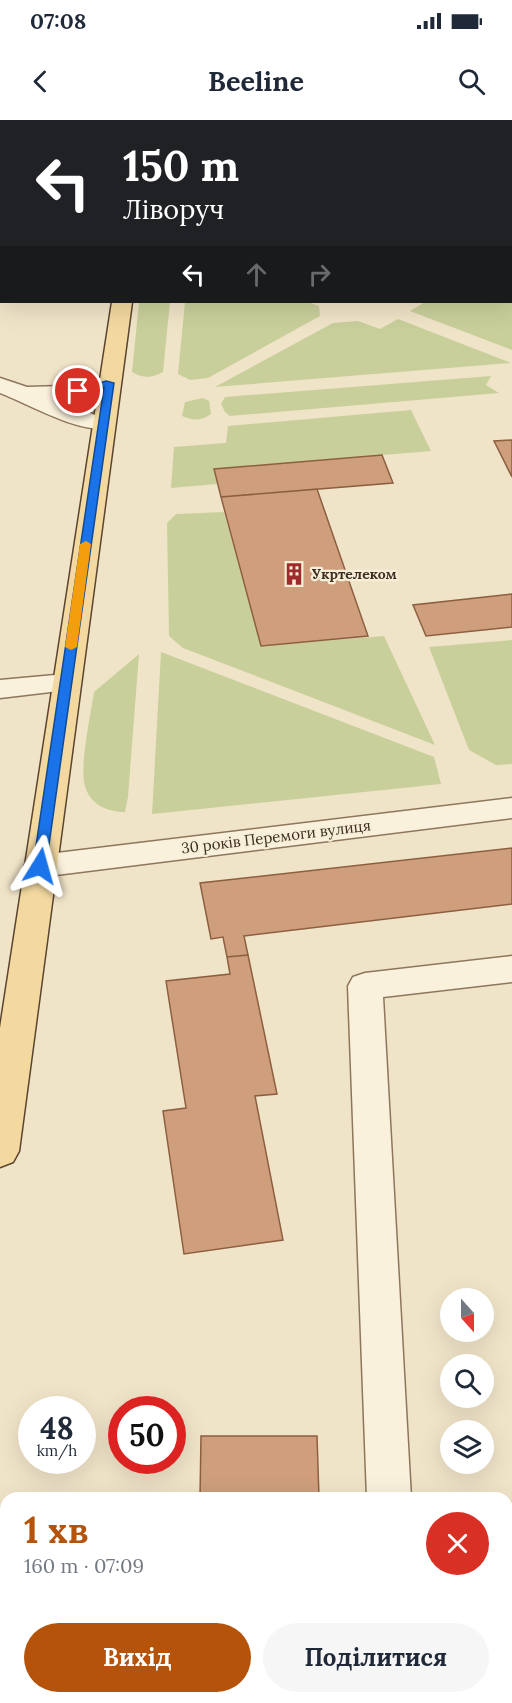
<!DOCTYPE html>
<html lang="uk">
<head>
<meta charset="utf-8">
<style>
  :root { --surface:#fff; --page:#f6f6f7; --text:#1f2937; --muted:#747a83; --accent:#b45309 }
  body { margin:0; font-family:Lora,serif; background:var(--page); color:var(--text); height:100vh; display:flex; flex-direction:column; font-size:22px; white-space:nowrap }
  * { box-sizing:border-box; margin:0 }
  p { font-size:20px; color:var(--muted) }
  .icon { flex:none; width:33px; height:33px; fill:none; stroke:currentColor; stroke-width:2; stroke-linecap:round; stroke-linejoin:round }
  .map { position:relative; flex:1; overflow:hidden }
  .panel { position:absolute; left:0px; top:1372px; width:513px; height:212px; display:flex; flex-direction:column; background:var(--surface); border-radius:18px 18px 0 0; box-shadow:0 6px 24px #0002 }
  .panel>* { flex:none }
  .top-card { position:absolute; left:0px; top:0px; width:513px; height:183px; box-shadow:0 6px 24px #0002; background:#202124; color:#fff; overflow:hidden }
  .needle { width:39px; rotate:159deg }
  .controls { position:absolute; left:440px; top:1168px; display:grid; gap:12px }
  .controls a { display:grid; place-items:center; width:54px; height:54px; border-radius:50%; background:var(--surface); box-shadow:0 6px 24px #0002; font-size:30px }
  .speed { position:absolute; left:18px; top:1276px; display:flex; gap:12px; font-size:30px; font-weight:700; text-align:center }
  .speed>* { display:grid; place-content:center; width:78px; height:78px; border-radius:50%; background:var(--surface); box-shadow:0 6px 24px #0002; line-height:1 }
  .speed small { font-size:15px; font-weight:400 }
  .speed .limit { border:9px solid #d22; background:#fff; color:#111 }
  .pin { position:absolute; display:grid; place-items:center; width:51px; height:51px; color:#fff; margin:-26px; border:3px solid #fff; border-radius:50%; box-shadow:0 2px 6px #0007 }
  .me { position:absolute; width:66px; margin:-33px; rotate:8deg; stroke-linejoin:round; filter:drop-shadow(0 0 4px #0008) }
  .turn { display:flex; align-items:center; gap:21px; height:126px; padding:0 24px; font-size:27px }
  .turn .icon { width:78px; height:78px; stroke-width:2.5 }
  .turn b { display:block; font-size:42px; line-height:51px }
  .lanes { display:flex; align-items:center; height:57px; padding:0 24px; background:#0003; justify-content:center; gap:30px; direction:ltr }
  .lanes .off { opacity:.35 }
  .round { display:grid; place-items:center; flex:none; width:63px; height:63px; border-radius:32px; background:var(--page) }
  .headline { display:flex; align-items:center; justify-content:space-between; height:102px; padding:0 24px }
  h1 { font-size:36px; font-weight:800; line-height:45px; color:var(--accent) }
  .primary-button { display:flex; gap:12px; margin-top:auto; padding:12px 24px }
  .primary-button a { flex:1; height:69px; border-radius:36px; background:var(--accent); color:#fff; font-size:24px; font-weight:800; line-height:69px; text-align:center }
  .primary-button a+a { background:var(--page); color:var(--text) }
  .status { display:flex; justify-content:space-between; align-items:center; height:42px; padding:0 30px; background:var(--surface); direction:ltr }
  .status svg { height:16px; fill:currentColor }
  header { display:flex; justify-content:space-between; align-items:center; height:78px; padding:0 24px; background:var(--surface); font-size:27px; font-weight:800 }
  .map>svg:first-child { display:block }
  .green { fill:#c9cf9b }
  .building { fill:#cf9f7d; stroke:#8d5f41; stroke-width:1.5 }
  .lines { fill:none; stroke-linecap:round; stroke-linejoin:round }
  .minor-casing { stroke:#8d765c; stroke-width:3 }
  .major-casing { stroke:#5b4430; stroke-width:3 }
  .minor { fill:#faf1dc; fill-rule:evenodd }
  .major { fill:#f3d9a0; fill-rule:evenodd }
  .route { fill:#1a73e8; stroke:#114b97; stroke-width:1.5 }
  .slow { fill:#f59e0b }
  .labels { text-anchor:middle; stroke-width:4.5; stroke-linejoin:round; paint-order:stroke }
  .far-poi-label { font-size:14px; font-weight:bold; fill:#3d2e20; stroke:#f7eed8; text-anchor:start }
  .street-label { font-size:15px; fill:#3d2e20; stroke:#f7eed8 }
</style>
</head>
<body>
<div class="status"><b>07:08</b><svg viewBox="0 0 49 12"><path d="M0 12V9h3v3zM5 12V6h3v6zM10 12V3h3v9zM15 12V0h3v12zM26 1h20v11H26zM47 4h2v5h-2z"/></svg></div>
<header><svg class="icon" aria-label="back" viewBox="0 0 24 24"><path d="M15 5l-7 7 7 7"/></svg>Beeline<svg class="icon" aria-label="search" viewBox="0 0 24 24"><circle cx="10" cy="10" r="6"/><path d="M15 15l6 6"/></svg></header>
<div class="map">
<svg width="512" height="1583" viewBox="0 0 512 1583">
  <rect width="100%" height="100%" fill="#f0e4c8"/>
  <!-- green -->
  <path class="green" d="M512,124V230L410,191L425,182H512Z
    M139,182H170L163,252C152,258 144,259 132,252Z
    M185,182H308L319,186L320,196L208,258L190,260L178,254Z
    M398,199L511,243L215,267L333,203L358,201L380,209Z
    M491,256L486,265L499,273L230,296L225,292L221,284L225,277Z
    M203,278L209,281L211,294C201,301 194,301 182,296L185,282Z
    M411,290L431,331L214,349L217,364L171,368L174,327L226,323L228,306Z
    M224,392L261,526L384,516L435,625L183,528L169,516L167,403L176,394Z
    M512,520V644L496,645L469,630L429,527Z
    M161,532L434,637L441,664L152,694Z
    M139,534L128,677L125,692C108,692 90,685 85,666C79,648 91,593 94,572Z"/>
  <!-- building -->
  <path class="building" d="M512,320V357L494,321Z
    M382,335L393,363L221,377L214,349Z
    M317,369L368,516L261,526L221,377Z
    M512,474V507L426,516L413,485Z
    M512,728V784L244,816L248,835L227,837L223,817L211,819L200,763Z
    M248,835L277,974L255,976L283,1120L184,1134L163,991L186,988L166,861L230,854L227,837Z
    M201,1316H317L319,1378H200Z
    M194,1578H324L325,1583H194Z"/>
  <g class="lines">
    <!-- minor casing -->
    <g class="minor-casing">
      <path id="minor" d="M139,0H157V2H139Z
        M282,0H300V2H282Z
        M109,256L117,258L120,263L117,268L57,280L95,295L111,298L115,303L111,308C81,315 29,284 0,273V258L27,267L63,266Z
        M66,554L76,557L80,563L76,569L0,578V560Z
        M512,678V698L40,757L29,754L24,746L29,738L40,735Z
        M512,836V862L383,877L411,1378H367L348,866L353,857L365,853Z
        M374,1578H422V1583H374Z"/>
    </g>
    <!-- major casing -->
    <g class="major-casing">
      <path id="major" d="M0,96H2V108H0Z
        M112,182H132L19,1031L13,1042L0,1047V908Z"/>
    </g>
    <!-- minor -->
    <use href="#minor" class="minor"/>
    <!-- major -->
    <use href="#major" class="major"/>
  </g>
  <!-- route -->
  <path class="route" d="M106,261L114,263L46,746L40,751L33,746L104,267L78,274L73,271Z"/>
  <!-- slow -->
  <path class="slow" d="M86,421L91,424L77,527L71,530L65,527L80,424Z"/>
  <!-- icons -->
  <defs>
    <g id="building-bare" transform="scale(1.8)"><path d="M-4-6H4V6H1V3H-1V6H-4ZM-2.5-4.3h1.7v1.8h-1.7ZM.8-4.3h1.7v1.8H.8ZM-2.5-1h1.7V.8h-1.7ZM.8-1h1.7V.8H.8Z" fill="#9e2a2b" stroke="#f7eed8" stroke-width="2.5" paint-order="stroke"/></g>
  </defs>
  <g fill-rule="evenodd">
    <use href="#building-bare" x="294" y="454"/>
  </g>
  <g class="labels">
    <!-- far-poi labels -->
    <g class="far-poi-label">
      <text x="312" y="459">Укртелеком</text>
    </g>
    <!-- street labels -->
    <g class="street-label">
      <text transform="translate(276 717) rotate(-7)" y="5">30 років Перемоги вулиця</text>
    </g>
  </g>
</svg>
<div class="controls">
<a><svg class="needle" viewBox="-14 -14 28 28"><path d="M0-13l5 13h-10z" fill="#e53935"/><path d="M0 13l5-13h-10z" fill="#747a83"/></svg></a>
<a><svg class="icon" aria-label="search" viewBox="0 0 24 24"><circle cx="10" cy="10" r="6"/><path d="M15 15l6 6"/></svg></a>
<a><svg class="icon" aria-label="layers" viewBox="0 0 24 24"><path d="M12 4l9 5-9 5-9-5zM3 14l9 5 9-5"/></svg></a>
</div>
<div class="speed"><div>48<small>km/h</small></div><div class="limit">50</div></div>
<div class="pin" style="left:78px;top:271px;background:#d93025"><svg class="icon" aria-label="arrive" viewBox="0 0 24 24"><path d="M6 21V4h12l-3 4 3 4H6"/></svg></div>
<svg class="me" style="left:40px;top:746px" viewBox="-20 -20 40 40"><path d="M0-17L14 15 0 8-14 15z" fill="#1a73e8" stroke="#fff" stroke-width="4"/></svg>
<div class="top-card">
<div class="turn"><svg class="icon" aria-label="left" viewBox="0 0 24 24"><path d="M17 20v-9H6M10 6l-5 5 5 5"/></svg><div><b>150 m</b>Ліворуч</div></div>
<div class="lanes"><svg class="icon" aria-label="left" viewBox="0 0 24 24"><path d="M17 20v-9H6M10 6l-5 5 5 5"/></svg><svg class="icon off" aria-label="ahead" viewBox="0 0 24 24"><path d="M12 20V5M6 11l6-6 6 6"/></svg><svg class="icon off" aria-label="right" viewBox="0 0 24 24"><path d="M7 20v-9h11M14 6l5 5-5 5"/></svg></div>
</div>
<section class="panel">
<div class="headline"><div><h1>1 хв</h1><p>160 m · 07:09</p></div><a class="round" style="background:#d93025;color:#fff"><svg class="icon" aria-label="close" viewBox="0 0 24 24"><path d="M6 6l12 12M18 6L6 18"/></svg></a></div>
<div class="primary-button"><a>Вихід</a><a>Поділитися</a></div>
</section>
</div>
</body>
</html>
